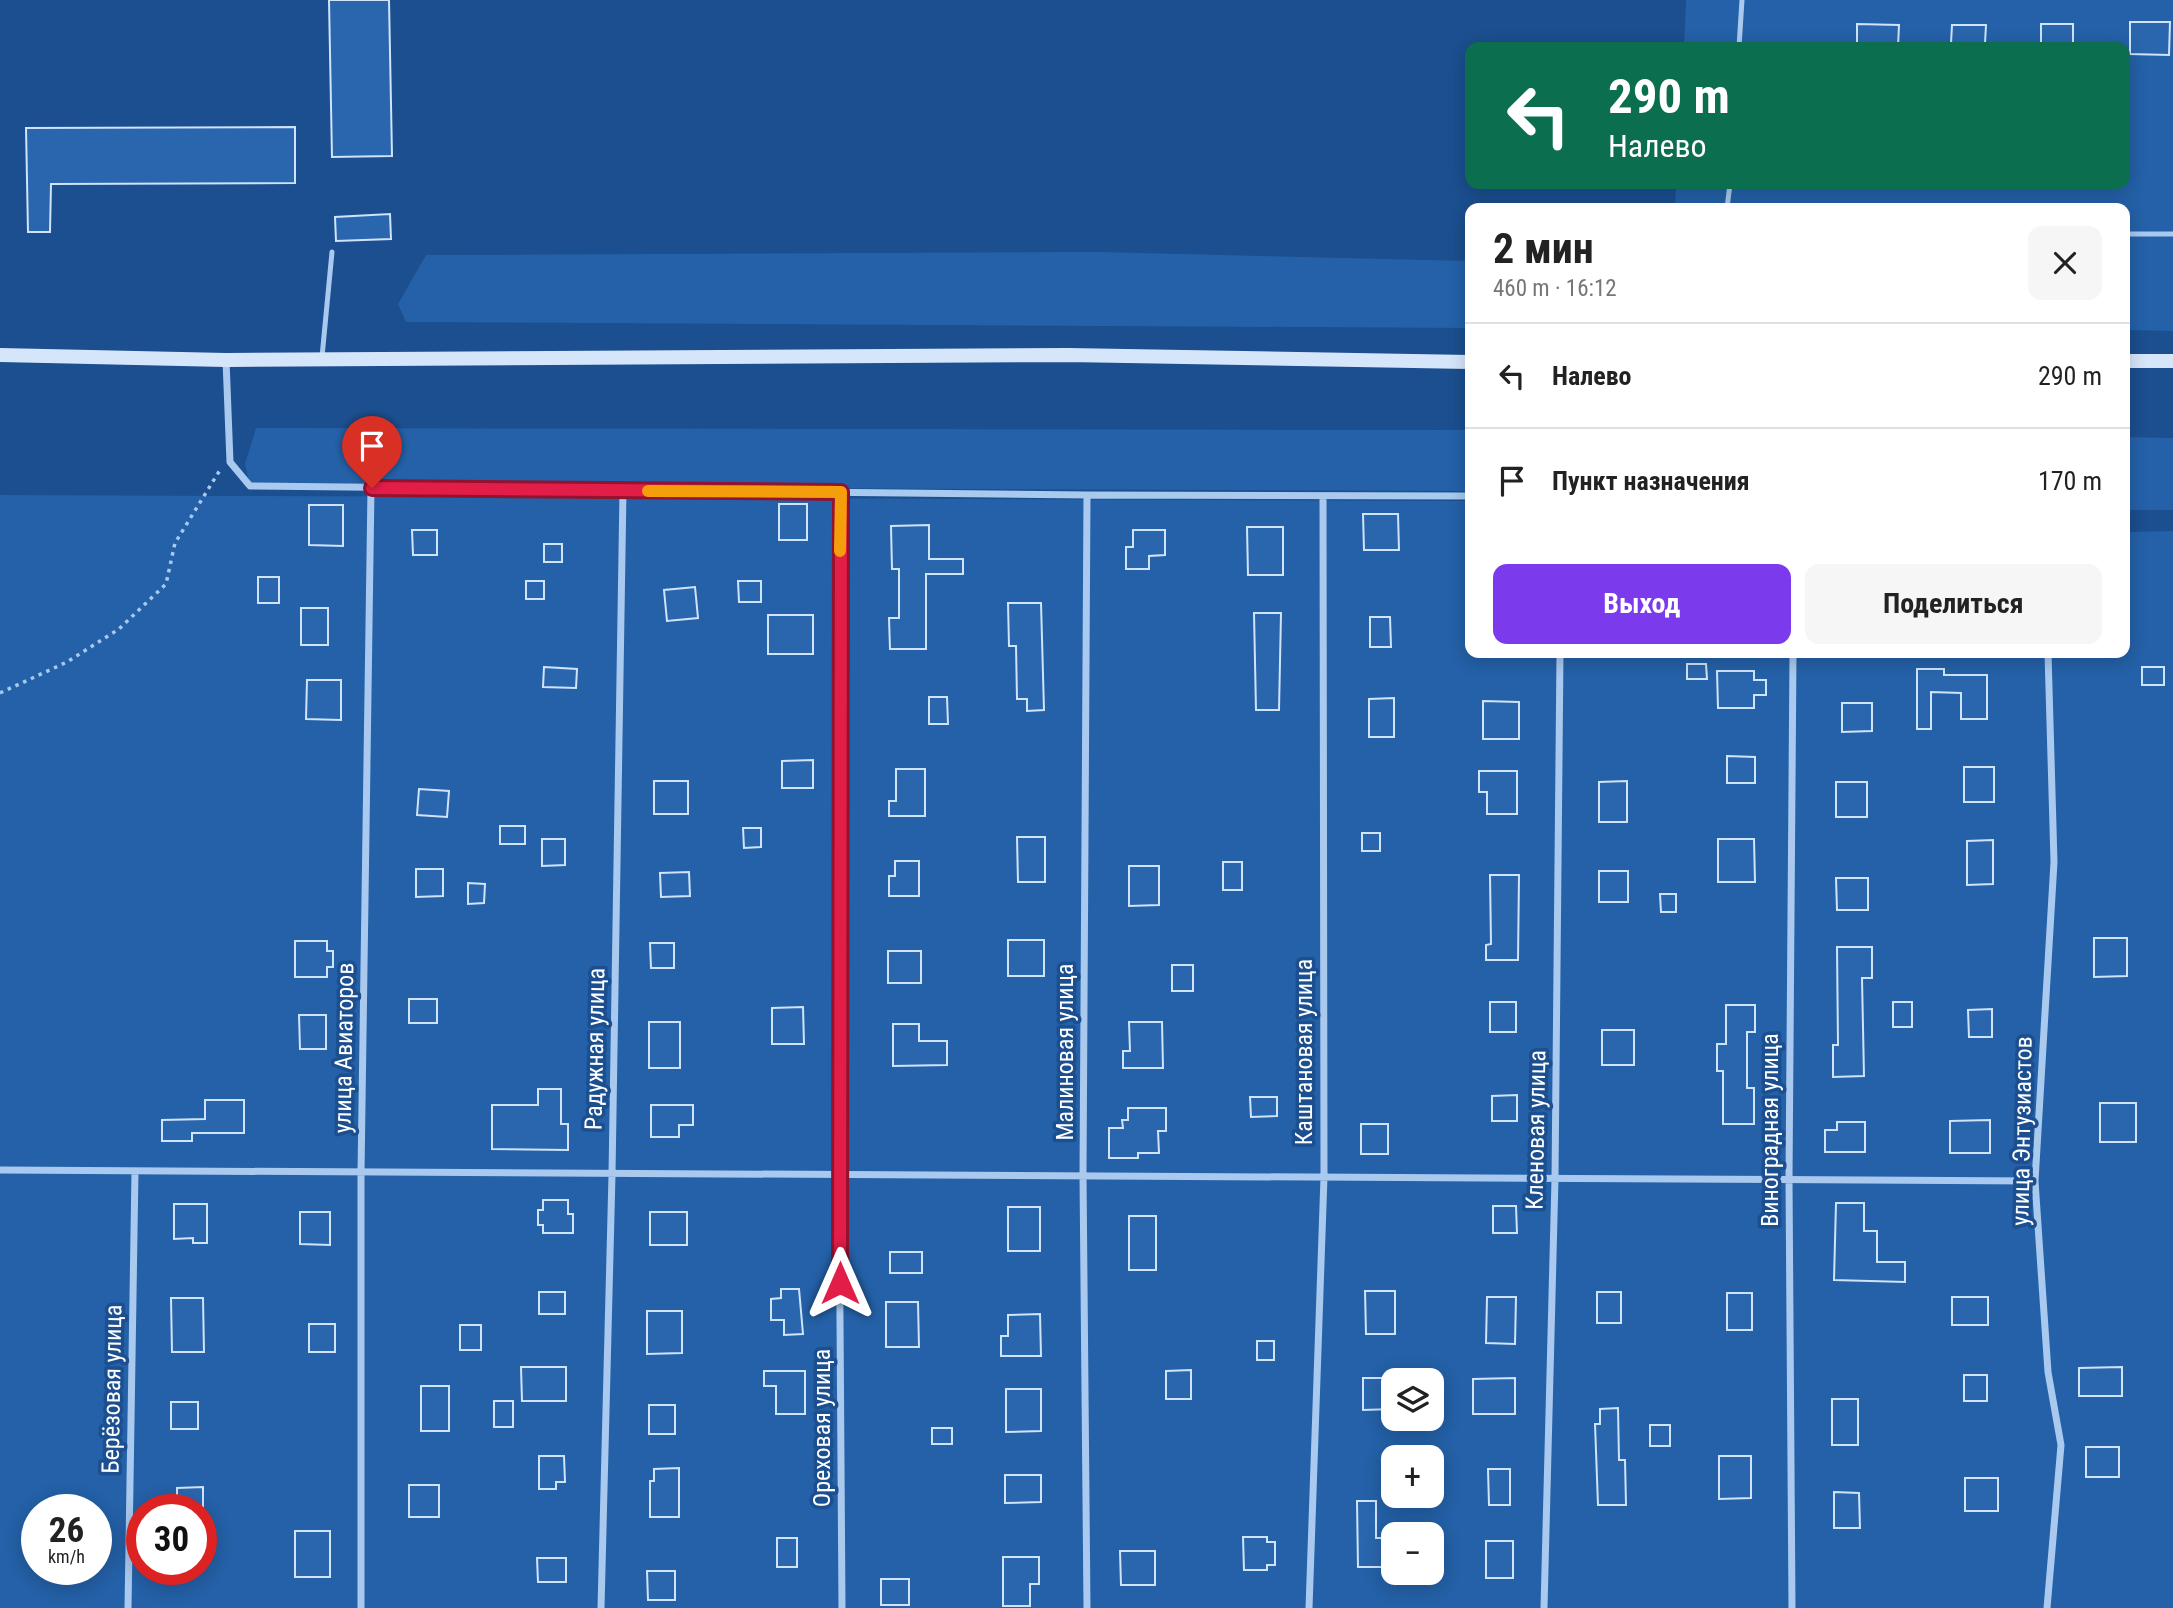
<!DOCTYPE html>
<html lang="ru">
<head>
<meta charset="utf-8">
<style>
  :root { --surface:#fff; --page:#f6f6f6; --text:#222; --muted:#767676; --line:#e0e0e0; --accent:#7c3aed }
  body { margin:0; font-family:"Roboto Condensed",sans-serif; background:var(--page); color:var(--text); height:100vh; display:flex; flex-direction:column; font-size:26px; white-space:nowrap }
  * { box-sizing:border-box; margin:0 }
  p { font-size:23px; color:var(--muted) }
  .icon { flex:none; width:38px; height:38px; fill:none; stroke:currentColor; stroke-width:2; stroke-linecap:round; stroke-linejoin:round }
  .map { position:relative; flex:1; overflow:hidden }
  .panel { position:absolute; left:1465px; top:203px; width:665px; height:455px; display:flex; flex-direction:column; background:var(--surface); border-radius:14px; box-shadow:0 4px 18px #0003 }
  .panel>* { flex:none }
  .banner { position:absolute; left:1465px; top:42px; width:665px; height:147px; border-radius:14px; box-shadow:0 4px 18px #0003; background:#0b6e4f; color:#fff; overflow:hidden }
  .controls { position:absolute; left:1381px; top:1368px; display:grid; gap:14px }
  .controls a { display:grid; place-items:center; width:63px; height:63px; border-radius:14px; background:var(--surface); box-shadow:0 4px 18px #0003; font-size:35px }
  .speed { position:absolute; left:21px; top:1494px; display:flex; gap:14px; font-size:35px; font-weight:700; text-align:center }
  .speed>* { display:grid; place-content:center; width:91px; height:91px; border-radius:50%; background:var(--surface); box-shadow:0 4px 18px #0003; line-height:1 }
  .speed small { font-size:18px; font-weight:400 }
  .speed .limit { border:10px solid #d22; background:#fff; color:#111 }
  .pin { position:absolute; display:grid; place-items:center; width:60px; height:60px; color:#fff; margin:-72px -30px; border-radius:50% 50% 50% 0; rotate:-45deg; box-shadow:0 0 7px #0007 }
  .pin .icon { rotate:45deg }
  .me { position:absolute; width:77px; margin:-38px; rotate:0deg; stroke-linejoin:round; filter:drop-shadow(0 0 5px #0008) }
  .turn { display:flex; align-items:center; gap:24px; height:147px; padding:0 28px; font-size:32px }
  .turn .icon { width:91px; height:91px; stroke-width:2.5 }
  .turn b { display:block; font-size:49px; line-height:60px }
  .round { display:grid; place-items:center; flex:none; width:74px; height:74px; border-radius:14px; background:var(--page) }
  .head { display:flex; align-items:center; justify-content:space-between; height:119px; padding:0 28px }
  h1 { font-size:42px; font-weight:700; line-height:52px }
  .button { display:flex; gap:14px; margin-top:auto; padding:14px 28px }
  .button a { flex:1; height:80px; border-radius:14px; background:var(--accent); color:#fff; font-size:28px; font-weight:700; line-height:80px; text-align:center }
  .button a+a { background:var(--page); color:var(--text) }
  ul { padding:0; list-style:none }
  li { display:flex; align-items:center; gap:21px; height:105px; padding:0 28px; border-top:2px solid var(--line) }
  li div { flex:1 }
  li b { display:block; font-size:26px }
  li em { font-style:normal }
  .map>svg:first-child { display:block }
  .green { fill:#2461a8; fill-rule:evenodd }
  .building { fill:#2a66ad; stroke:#cfe3fa; stroke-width:2 }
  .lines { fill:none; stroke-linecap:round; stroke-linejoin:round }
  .path { stroke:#a9c9ee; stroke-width:3.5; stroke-dasharray:3.5 5; stroke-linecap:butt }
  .lane { stroke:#a9c9ee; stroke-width:5 }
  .street { stroke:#a9c9ee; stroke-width:7 }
  .secondary { stroke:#d6e6fa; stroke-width:14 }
  .route-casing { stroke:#92132f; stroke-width:18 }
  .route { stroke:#e11d48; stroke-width:12 }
  .slow { stroke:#f59e0b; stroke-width:12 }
  .labels { text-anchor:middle; stroke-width:7; stroke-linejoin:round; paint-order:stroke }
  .street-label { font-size:24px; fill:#fff; stroke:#1b4f8f }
</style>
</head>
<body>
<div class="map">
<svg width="2173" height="1608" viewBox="0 0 2173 1608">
  <rect width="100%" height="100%" fill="#1b4f8f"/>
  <!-- green -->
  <path class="green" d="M1686,0H2173V331L2125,330L2124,208H1675L1676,184H2124V47H1684Z
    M1100,252L1470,261V328L406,322L398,304L426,255Z
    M256,428L1470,430V491L250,486L245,464Z
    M2125,437L2173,438V510H2125Z
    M0,495L1470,501V653H2124L2125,532L2173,531V1608H0ZM1393,1381H1432V1419H1393ZM1393,1458H1432V1496H1393ZM37,1510H96V1570H37ZM142,1510H201V1570H142ZM1393,1535H1432V1573H1393Z"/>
  <!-- building -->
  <path class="building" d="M329,0H389L392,156L332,157Z
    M2130,22H2170L2169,55L2130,54Z
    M1857,24L1899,25L1898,47H1857Z
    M2041,24H2073V47H2041Z
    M1952,25H1986L1985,43H1951Z
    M295,127V183L51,184L50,232H28L26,128Z
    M390,214L391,239L336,241L335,217Z
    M779,504H807V540H779Z
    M309,505H343V546L309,545Z
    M1363,514H1398L1399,550H1364Z
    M929,525V559H963V574H926V649H890L889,618H899V569H892L891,526Z
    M1247,527H1283V575H1248Z
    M412,530H437V555H413Z
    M1133,530H1165V555L1149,556V569H1126V547H1133Z
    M544,544H562V562H544Z
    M258,577H279V603H258Z
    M526,581H544V599H526Z
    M738,581H761V602H739Z
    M695,587L698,618L667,621L664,590Z
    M1008,603H1041L1044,710L1027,711V699H1017L1016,646H1009Z
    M301,608H328V645H301Z
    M1254,613H1281L1279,710H1256Z
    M768,615H813V654H768Z
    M1370,617H1390L1391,647H1370Z
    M1687,664H1706L1707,679H1687Z
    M544,667L577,669L576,688L543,687Z
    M2142,667H2164V685H2142Z
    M1917,669H1944V675H1987V719H1961V693L1931,692V729H1917Z
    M1717,671H1754V680H1766V695H1754V708H1718Z
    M307,680H341V720L306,719Z
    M929,697H947L948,724H929Z
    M1394,698V737H1369V699Z
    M1483,701L1519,702V739H1483Z
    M1842,703H1872V731L1842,732Z
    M1727,756L1755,757V783H1727Z
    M813,760V788H782V761Z
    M1964,767H1994V802H1964Z
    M896,769H925V816H889V801H896Z
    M1479,771H1517V814H1487V792H1479Z
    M654,781H688V814H654Z
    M1627,781V822H1599V782Z
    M1836,782H1867V817H1836Z
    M419,789L449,791L447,817L417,815Z
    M500,826H525V844H500Z
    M743,828H761V847L744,848Z
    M1362,833H1380V851H1362Z
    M1017,837H1045V882H1018Z
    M542,839H565V865L542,866Z
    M1718,839H1754L1755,882H1718Z
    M1993,840V884L1967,885V841Z
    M895,861H919V896H889V876H895Z
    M1223,862H1242V890H1223Z
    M1129,866H1159V905L1129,906Z
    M416,869H443V896L416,897Z
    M1599,871H1628V902H1599Z
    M689,872L690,896L661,897L660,873Z
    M1490,875H1519L1518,960H1486V945L1491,944Z
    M1836,878H1868V910H1837Z
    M468,883L485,884L484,903L468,904Z
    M1660,894H1676V912H1661Z
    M2094,938H2127V976L2094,977Z
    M1008,940H1044V976H1008Z
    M295,941H327V951H333V967H327V977H295Z
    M650,943H674V968H651Z
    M1837,947H1872V978H1862L1864,1076L1833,1077V1045H1838Z
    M888,951H921V983H888Z
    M1172,965H1193V991H1172Z
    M409,999H437V1023H409Z
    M1490,1002H1516V1032H1490Z
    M1893,1002H1912V1027H1893Z
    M1726,1005H1755V1032H1747V1088H1754V1124H1723V1071H1717V1044H1726Z
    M803,1007L804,1044H772V1008Z
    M1992,1009V1037H1969L1968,1010Z
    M299,1015H326V1049H300Z
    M649,1022H680V1068H649Z
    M1129,1022H1162L1163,1068H1123V1051H1130Z
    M893,1024H919V1041H947V1065L893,1066Z
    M1602,1030H1634V1065H1602Z
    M538,1089H561V1124H568V1150L492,1149V1105H538Z
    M1517,1095V1121H1492V1096Z
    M1250,1097H1277V1116L1251,1117Z
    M205,1100H244V1133H192V1141H162V1120L205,1119Z
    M2100,1103H2136V1142H2100Z
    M651,1105H693V1125H679V1137H651Z
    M1128,1108H1166V1131H1158L1159,1153H1138V1158H1109V1128H1123L1122,1120H1128Z
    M1990,1120V1153H1950V1121Z
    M1837,1122H1865V1152H1825V1130H1837Z
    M1361,1124H1388V1154H1361Z
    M543,1200H568V1214H573V1233H543V1225H538V1210H543Z
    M1836,1203H1864V1231H1877V1262H1905V1282L1834,1280Z
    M174,1204H207V1243H193V1238L174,1239Z
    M1493,1206H1516L1517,1233H1493Z
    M1008,1207H1040V1251H1008Z
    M300,1212H330V1245L300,1244Z
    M650,1212H687V1245H650Z
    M1129,1216H1156V1270H1129Z
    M890,1252H922V1273H890Z
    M781,1289H799L803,1334L784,1335V1320H771V1299L781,1298Z
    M1365,1291H1395V1334H1366Z
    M539,1292H565V1314H539Z
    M1597,1292H1621V1323H1597Z
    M1727,1293H1752V1330H1727Z
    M1487,1297H1516L1515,1344L1486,1343Z
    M1952,1297H1988V1325H1952Z
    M171,1298H203L204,1352H172Z
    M886,1302H918L919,1347H886Z
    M647,1311H682V1353L647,1354Z
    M1040,1314L1041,1356H1001V1336H1008V1315Z
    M309,1324H335V1352H309Z
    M460,1325H481V1350H460Z
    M1257,1341H1274V1360H1257Z
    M521,1367H566V1401H522Z
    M2122,1367V1396H2079V1368Z
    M1191,1370V1399H1166V1371Z
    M764,1371H805V1414H776V1386H764Z
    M1964,1375H1987V1401H1964Z
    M1363,1378H1393V1409L1363,1410Z
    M1515,1378V1414H1473V1379Z
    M421,1386H449V1431H421Z
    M1006,1389H1041V1431L1006,1432Z
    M1832,1399H1858V1445H1832Z
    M494,1401H513V1427H494Z
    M171,1402H198V1429H171Z
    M649,1405H675V1434H649Z
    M1618,1408L1619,1460H1625L1626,1505H1598L1595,1424H1600V1409Z
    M1650,1425H1670V1446H1650Z
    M932,1428H952V1444H932Z
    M2086,1447H2119V1477H2086Z
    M539,1456H564L565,1482H556V1489H539Z
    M1719,1456H1751V1498L1719,1499Z
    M679,1468V1517H650V1481H654V1469Z
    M1488,1469H1510V1505H1489Z
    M1005,1475H1041V1502L1005,1503Z
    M1965,1478H1998V1511H1965Z
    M409,1485H439V1517H409Z
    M203,1487V1510H177V1488Z
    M1834,1492L1859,1493L1860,1528H1834Z
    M1357,1501H1376V1538H1382L1383,1567H1358Z
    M295,1531H330V1577H295Z
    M1243,1537H1267V1542H1275V1565H1267V1570H1244Z
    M777,1538H797V1567H777Z
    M1486,1541H1513V1578H1486Z
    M1120,1551H1155V1585H1121Z
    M1003,1557H1039V1584H1030V1606H1003Z
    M537,1558H566V1582H538Z
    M647,1571H675V1600H648Z
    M881,1579H909V1605H881Z"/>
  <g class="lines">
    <!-- path -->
    <path class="path" d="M0,693L67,662L119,629L166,584L175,543L220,470"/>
    <!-- lane -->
    <path class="lane" d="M1739,47L1742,0
      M1727,208L1730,184
      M2124,234H2173
      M322,357L332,252"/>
    <!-- street -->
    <path class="street" d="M226,360L230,462L250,486L1087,495L1470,496
      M841,492L839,1174L842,1608
      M1087,495L1083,1175L1087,1608
      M0,1170L2035,1181
      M128,1608L135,1171
      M361,1608V1173L371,488
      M601,1608L612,1175L623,490
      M1309,1608L1324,1177L1323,497
      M1544,1608L1555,1179L1560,653
      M1792,1608L1789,1179L1793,653
      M2047,1608L2061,1445L2048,1372L2035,1181L2054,862L2048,653"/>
    <!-- secondary -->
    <path class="secondary" d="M0,355L226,360L1068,355L1470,362
      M2124,361H2173"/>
  </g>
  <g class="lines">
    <!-- route casing -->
    <g class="route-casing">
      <path id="route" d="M372,488L841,492L840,1283"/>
    </g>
    <!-- route -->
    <use href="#route" class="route"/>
    <!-- slow -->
    <path class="slow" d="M648,491L841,492L840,551"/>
  </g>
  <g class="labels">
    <!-- street labels -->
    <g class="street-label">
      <text transform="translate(344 1048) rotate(-89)" y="8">улица Авиаторов</text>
      <text transform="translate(595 1049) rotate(-89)" y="8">Радужная улица</text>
      <text transform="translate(1065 1052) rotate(-90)" y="8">Малиновая улица</text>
      <text transform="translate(1304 1052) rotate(-90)" y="8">Каштановая улица</text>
      <text transform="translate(1536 1130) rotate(-89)" y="8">Кленовая улица</text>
      <text transform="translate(1770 1130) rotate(-90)" y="8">Виноградная улица</text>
      <text transform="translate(2022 1131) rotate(-89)" y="8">улица Энтузиастов</text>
      <text transform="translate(112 1389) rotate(-89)" y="8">Берёзовая улица</text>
      <text transform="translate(822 1428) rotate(-90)" y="8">Ореховая улица</text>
    </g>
  </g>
</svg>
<div class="controls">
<a><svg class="icon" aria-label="layers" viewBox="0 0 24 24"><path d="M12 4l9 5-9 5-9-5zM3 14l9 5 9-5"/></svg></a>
<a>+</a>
<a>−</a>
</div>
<div class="speed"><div>26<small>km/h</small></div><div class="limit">30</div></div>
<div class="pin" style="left:372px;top:488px;background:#d93025"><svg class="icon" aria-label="arrive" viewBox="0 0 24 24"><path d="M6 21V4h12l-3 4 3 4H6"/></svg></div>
<svg class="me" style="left:840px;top:1283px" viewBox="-20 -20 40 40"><path d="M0-17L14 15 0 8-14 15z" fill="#e11d48" stroke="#fff" stroke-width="4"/></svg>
<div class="banner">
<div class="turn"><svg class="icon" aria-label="left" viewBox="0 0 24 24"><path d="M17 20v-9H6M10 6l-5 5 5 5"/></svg><div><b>290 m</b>Налево</div></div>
</div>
<section class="panel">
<div class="head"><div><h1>2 мин</h1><p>460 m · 16:12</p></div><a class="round"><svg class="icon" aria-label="close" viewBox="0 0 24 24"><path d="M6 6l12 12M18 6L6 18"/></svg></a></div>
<ul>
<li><svg class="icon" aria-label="left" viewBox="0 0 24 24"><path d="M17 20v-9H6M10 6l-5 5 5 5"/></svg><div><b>Налево</b></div><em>290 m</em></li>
<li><svg class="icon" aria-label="arrive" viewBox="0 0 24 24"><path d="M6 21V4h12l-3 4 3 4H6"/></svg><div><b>Пункт назначения</b></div><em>170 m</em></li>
</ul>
<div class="button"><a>Выход</a><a>Поделиться</a></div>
</section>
</div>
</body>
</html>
